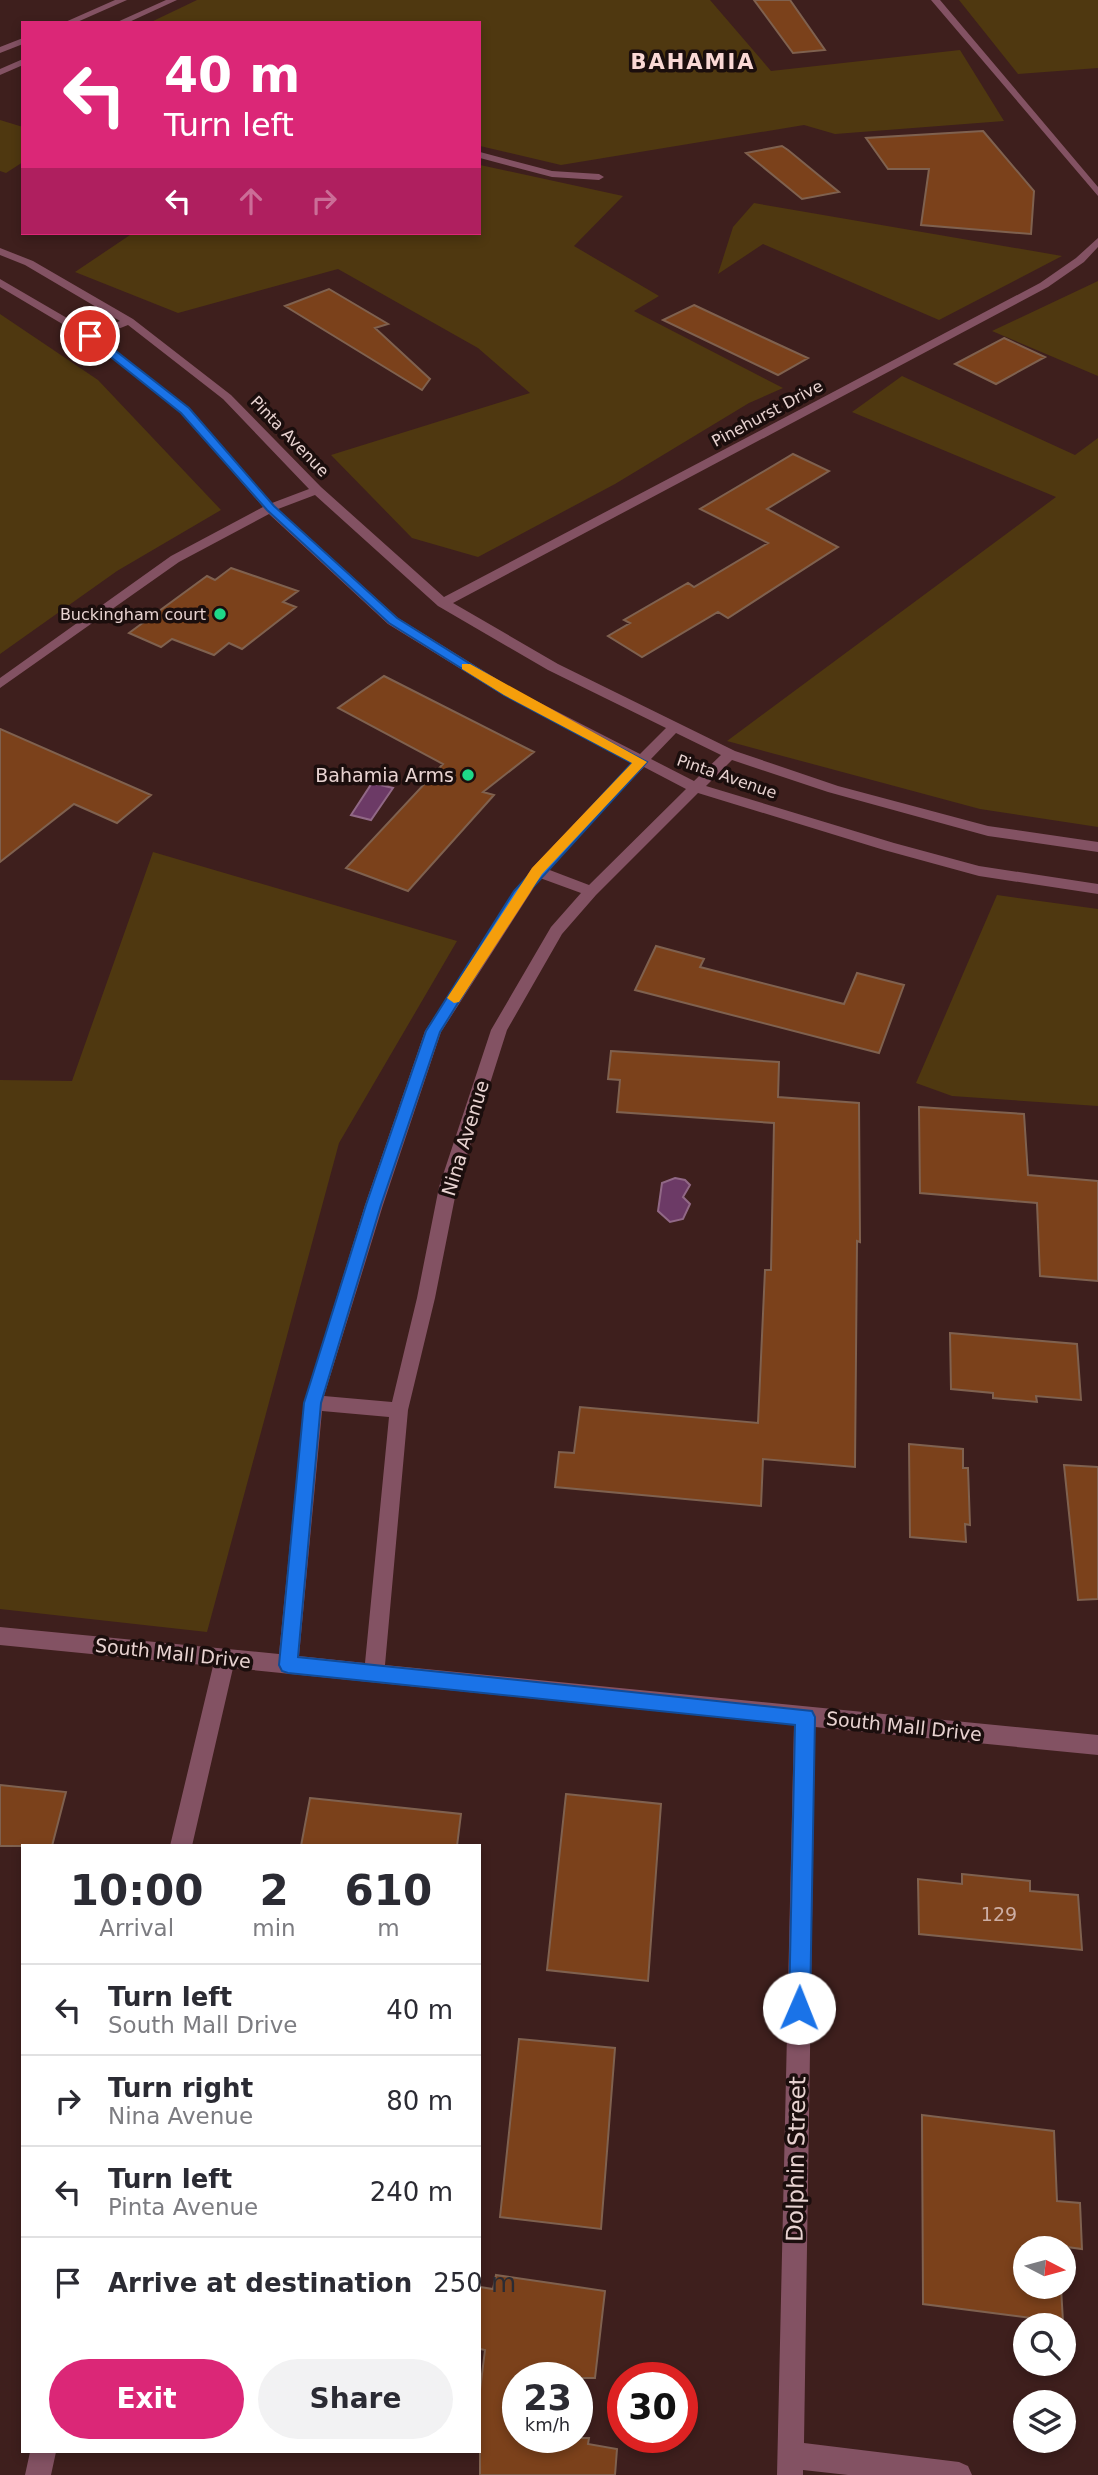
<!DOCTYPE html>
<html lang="en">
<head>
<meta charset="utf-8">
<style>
  :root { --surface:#fff; --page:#f2f2f3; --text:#2b2b33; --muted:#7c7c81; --line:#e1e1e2; --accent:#db2777 }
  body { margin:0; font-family:"DejaVu Sans",sans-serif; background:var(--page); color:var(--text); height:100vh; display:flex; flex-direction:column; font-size:26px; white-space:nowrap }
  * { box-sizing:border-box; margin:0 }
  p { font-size:23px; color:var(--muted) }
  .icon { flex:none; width:38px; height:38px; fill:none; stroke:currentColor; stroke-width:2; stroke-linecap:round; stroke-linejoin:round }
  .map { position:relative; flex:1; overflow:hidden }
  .sheet { position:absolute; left:21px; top:1844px; width:460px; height:609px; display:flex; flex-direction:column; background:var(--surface); border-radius:0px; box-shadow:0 4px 10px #0003 }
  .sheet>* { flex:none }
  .hud { position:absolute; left:21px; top:21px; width:460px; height:214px; border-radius:0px; box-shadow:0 4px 10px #0003; background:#db2777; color:#fff; overflow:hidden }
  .needle { width:46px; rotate:96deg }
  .buttons { position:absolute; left:1013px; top:2236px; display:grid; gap:14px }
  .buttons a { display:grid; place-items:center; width:63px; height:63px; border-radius:50%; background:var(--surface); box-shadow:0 4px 10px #0003; font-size:35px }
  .speed { position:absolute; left:502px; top:2362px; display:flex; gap:14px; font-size:35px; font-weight:700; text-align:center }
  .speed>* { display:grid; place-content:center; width:91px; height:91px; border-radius:50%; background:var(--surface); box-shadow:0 4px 10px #0003; line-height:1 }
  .speed small { font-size:18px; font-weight:400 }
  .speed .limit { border:10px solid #d22; background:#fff; color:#111 }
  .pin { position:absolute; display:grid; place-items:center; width:60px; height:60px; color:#fff; margin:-30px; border:4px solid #fff; border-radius:50%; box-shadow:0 2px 7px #0007 }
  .me { position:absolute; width:77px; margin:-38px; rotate:1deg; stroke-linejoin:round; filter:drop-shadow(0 0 5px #0008) }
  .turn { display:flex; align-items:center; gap:24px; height:147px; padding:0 28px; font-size:32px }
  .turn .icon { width:91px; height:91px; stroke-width:2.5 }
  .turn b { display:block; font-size:49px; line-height:60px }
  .lanes { display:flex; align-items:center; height:66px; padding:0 28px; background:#0003; justify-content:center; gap:35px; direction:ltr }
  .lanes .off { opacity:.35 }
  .eta { display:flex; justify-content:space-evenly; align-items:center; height:119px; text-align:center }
  .eta b { font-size:42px; font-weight:800; line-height:49px }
  .cta { display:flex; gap:14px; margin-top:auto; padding:14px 28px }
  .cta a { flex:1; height:80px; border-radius:42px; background:var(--accent); color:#fff; font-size:28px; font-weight:800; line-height:80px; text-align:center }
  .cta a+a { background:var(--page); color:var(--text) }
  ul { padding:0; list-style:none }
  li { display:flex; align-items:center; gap:21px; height:91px; padding:0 28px; border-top:2px solid var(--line) }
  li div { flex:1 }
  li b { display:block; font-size:26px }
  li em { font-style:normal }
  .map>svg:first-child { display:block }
  .green { fill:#4f3810 }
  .water { fill:#6c3a66; stroke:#916886; stroke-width:2 }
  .building { fill:#7b411b; stroke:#7f614f; stroke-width:2 }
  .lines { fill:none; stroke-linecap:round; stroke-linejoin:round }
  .minor { fill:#835263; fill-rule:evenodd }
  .route { fill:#1a73e8; stroke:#114b97; stroke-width:2 }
  .slow { fill:#f59e0b }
  .poi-dot { fill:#1ed888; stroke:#1b0e0d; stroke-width:2.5 }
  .labels { text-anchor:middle; stroke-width:7; stroke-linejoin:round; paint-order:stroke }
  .far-street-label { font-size:16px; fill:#e8d3d1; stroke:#1b0e0d }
  .far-poi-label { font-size:16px; fill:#e8d3d1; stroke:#1b0e0d; text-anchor:end }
  .poi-label { font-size:19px; fill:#e8d3d1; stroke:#1b0e0d; text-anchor:end }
  .street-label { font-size:19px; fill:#e8d3d1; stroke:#1b0e0d }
  .near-number-label { font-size:19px; fill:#cdaea4 }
  .far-district-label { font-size:21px; font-weight:bold; letter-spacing:2px; fill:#fad8d5; stroke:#1b0e0d }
  .near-street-label { font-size:23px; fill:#e8d3d1; stroke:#1b0e0d }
</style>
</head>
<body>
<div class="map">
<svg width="1098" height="2475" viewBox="0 0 1098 2475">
  <rect width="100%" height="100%" fill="#3e1f1d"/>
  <!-- green -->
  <path class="green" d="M197,0H710L771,71L960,50L1004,121L835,134L804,125L561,165L480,146V23H149Z
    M959,0H1098V68L1018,74Z
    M0,120L23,127V162L6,173L0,171Z
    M480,165L623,196L574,246L659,296L634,311L783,388L749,403L615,484L478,557L412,538L331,455L530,393L478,348L338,269L178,313L75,272L133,233H480Z
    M754,203L1062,256L939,320L763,244L718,274L733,227Z
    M1098,281V376L992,331Z
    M0,314L98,380L221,510L117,571L0,654Z
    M902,376L1075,455L1098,438V827L980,809L727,741L1056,497L852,412Z
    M153,852L457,941L339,1143L207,1632L0,1609V1080L72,1081Z
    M997,895L1098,909V1106L952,1096L916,1083Z"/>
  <!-- water -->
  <path class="water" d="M372,783L393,788L371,820L351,815Z
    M675,1178L685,1180L690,1185L683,1197L690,1204L683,1219L670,1222L658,1211L662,1183Z"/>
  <!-- building -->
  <path class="building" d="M754,0H790L825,50L793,53Z
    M983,131L1034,191L1031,234L921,225L929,169H888L866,138Z
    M782,146L788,150L839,192L802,199L746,153Z
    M329,289L388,324L375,328L430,379L422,390L285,306Z
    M694,305L773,342L808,358L778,375L663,320Z
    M1004,338L1045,357L996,384L955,364Z
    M793,454L829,471L767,509L838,547L728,618L718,612L642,657L608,636L630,623L624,620L688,583L694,587L768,543L700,509Z
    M231,568L298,591L283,602L296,607L242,649L229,643L214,655L172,639L161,647L129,633L207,576L215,580Z
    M384,676L534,752L483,792L494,795L408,891L346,868L443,764L338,708Z
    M0,729L151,795L117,823L74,804L0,862Z
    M656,946L704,959L700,967L844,1004L857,973L904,985L879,1053L635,990Z
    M611,1051L779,1062L778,1097L859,1103L860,1242L857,1241L855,1467L763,1459L761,1506L555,1487L559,1452L574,1453L580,1407L758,1423L765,1270H771L774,1123L617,1112L620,1080L608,1079Z
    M919,1107L1024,1114L1028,1175L1098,1181V1281L1040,1276L1037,1203L920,1193Z
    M950,1333L1077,1344L1081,1400L1036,1396L1037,1402L993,1398V1393L951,1389Z
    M909,1444L963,1449V1468H968L970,1525L965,1524L966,1542L910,1537Z
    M1064,1465L1098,1467V1599L1078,1600Z
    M0,1785L66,1792L52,1846H0Z
    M566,1794L661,1804L648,1981L547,1970Z
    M310,1798L461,1814L457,1846H301Z
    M962,1874L1030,1881V1891L1078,1895L1082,1950L919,1934L918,1879L962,1884Z
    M519,2039L615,2048L601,2229L500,2217Z
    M922,2115L1054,2131L1057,2201L1080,2203L1082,2249L1059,2246V2249H1026V2287H1061L1063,2322L923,2304Z
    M496,2275L605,2291L595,2378H518V2438H589L588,2444L617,2449L615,2475H480V2390L485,2350L480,2349V2287L493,2289Z"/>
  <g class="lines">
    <!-- minor -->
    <path class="minor" d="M115,0H127L75,23H63Z
      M166,0H177L127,23H115Z
      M931,0H940L1098,187V196Z
      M23,38V44L0,53V47Z
      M23,59V65L0,75V69Z
      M480,152L552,171L599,174L604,177L599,180L552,177L480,158Z
      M1098,238V247L1084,262L1048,287L453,603L558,664L735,751L838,786L988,826L1098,842V852L988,836L828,792L732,760L706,786L894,843L979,866L1098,884V894L979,876L884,850L698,793L596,895L562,934L507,1030L457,1187L435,1298L408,1410L385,1665L1098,1735V1755L815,1727L804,2443L959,2462L968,2466L972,2475H848L803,2470V2475H777L794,1725L233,1668L192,1846H170L213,1666L0,1645V1627L279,1654L304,1403L365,1205L425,1031L532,868L633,762L503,695L388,624L269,514L179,562L0,688V678L171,556L263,507L181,412L86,338L0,287V279L91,332L120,321L25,265L0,255V248L33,261L133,319L231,395L321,487L444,597L1040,283L1076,258ZM128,325L223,399L309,489L272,503L189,408L98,337ZM315,495L438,606L548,670L666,728L640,754L513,689L398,618L278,509ZM676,733L721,755L694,781L651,759ZM644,767L686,789L589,885L547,869ZM540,878L581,893L551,927L491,1030L439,1187L417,1298L392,1402L324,1396L383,1205L441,1032ZM322,1411L389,1417L365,1663L299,1656Z
      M30,2452H56L51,2475H25Z"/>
  </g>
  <!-- route -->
  <path class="route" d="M87,334H94L189,408L274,506L397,618L512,690L647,762L524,897L440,1032L381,1205L321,1403L298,1657L812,1711L815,1717L810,2008L807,2016L799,2019L792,2016L789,2008L795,1725L288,1673L282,1671L279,1665L304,1403L366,1205L426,1031L514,891L632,763L504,695L389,623L267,510L181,413L87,338Z"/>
  <!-- slow -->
  <path class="slow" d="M462,664H470L647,762L542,874L459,1002L454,1003L447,998L532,868L632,763L504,695L462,669Z"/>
  <!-- markers -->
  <g class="poi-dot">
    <circle cx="220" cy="614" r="7"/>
    <circle cx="468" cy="775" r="7"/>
  </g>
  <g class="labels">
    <!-- far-street labels -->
    <g class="far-street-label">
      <text transform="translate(767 413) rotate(-28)" y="6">Pinehurst Drive</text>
      <text transform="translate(290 436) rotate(46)" y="6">Pinta Avenue</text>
      <text transform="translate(727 776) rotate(19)" y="6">Pinta Avenue</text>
    </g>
    <!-- far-poi labels -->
    <g class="far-poi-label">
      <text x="206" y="620">Buckingham court</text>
    </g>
    <!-- poi labels -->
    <g class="poi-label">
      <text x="454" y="782">Bahamia Arms</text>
    </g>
    <!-- street labels -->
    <g class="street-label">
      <text transform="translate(465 1138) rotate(-73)" y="7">Nina Avenue</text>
      <text transform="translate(173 1653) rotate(6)" y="7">South Mall Drive</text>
      <text transform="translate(904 1726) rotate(6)" y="7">South Mall Drive</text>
    </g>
    <!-- near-number labels -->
    <g class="near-number-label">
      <text x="999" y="1921">129</text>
    </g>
    <!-- far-district labels -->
    <g class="far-district-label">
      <text x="693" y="69">BAHAMIA</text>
    </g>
    <!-- near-street labels -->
    <g class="near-street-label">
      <text transform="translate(796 2159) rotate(-89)" y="8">Dolphin Street</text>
    </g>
  </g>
</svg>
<div class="buttons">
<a><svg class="needle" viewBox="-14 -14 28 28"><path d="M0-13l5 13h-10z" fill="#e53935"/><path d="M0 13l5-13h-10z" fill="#7c7c81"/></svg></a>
<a><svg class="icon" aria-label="search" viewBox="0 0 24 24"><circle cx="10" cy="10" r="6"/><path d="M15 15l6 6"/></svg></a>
<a><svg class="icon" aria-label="layers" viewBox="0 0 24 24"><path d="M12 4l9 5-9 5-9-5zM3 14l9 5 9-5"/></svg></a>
</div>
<div class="speed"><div>23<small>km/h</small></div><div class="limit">30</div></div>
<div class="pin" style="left:90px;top:336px;background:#d93025"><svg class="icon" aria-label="arrive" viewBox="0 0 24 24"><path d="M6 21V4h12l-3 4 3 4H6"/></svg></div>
<svg class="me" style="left:799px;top:2008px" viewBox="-20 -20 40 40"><circle r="19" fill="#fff"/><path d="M0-13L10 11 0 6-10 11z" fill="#1a73e8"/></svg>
<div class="hud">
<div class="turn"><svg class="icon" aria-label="left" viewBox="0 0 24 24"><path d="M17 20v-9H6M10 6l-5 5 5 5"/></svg><div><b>40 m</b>Turn left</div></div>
<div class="lanes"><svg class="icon" aria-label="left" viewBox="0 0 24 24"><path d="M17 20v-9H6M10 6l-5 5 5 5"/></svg><svg class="icon off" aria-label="ahead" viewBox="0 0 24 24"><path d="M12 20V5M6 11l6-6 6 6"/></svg><svg class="icon off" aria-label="right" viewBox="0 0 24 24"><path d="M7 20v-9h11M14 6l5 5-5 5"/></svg></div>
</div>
<section class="sheet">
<div class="eta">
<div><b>10:00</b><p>Arrival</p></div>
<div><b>2</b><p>min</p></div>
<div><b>610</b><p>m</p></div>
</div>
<ul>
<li><svg class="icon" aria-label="left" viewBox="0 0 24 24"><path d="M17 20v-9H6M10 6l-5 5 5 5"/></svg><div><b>Turn left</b><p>South Mall Drive</p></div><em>40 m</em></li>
<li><svg class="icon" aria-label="right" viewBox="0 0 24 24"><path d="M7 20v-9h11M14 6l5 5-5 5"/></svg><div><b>Turn right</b><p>Nina Avenue</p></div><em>80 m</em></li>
<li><svg class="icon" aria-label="left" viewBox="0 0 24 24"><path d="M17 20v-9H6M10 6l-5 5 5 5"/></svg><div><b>Turn left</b><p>Pinta Avenue</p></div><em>240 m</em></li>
<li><svg class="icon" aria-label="arrive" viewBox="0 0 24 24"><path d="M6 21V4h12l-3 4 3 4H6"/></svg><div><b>Arrive at destination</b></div><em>250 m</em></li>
</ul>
<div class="cta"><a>Exit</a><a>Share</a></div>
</section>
</div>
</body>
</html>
